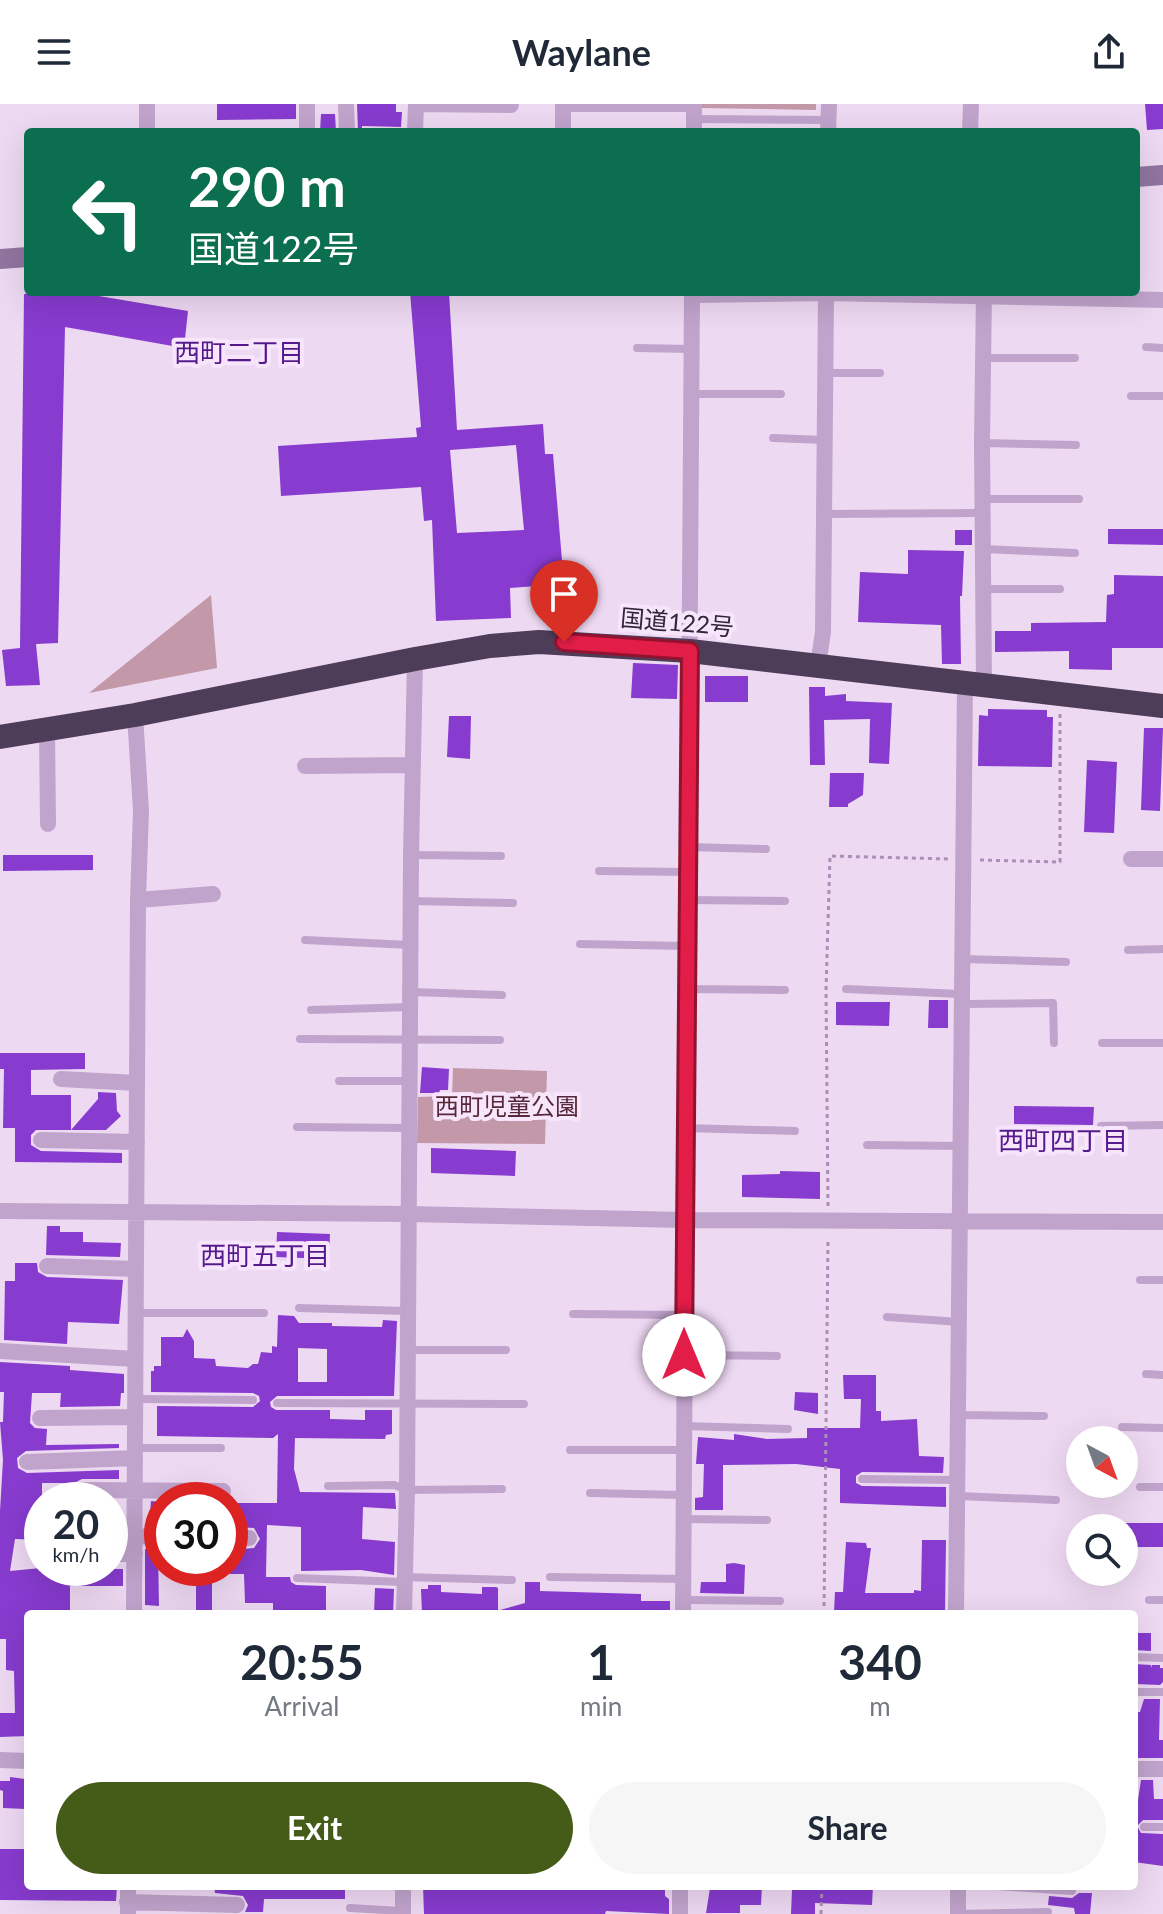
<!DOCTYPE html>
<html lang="en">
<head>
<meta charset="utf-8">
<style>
  :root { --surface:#fff; --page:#f6f6f7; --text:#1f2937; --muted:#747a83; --accent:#455c19 }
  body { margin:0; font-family:Lato,"Noto Sans JP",sans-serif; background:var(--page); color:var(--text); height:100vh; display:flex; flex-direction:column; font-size:30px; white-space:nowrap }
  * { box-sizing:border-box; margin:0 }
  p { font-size:26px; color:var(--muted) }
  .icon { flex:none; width:44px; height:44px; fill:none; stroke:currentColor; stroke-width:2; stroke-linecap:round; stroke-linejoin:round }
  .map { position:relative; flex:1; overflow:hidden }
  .panel { position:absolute; left:24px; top:1506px; width:1114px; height:280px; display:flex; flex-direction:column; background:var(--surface); border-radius:8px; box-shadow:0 8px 32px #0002 }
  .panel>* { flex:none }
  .guide { position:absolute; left:24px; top:24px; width:1116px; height:168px; border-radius:8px; box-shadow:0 8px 32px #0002; background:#0b6e4f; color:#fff; overflow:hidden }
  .needle { width:52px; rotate:139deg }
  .buttons { position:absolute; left:1066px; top:1322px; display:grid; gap:16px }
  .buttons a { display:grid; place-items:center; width:72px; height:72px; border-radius:50%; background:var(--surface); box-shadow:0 8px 32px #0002; font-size:40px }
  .speed { position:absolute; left:24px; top:1378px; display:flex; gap:16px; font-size:40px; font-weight:700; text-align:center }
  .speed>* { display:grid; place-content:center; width:104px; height:104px; border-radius:50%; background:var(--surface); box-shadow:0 8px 32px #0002; line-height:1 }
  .speed small { font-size:20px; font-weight:400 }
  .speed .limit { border:12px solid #d22; background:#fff; color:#111 }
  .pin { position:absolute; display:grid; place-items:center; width:68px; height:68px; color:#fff; margin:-82px -34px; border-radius:50% 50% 50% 0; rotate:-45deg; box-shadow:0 0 8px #0007 }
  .pin .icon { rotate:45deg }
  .me { position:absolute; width:88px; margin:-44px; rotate:0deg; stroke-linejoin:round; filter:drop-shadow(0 0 6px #0008) }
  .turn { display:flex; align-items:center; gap:28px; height:168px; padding:0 32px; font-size:36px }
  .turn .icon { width:104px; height:104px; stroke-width:2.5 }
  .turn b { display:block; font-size:56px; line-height:68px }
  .eta { display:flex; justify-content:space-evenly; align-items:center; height:136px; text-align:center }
  .eta b { font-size:48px; font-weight:700; line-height:56px }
  .button { display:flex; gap:16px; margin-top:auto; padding:16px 32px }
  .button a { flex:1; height:92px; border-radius:48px; background:var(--accent); color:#fff; font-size:32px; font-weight:700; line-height:92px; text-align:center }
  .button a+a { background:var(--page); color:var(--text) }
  header { display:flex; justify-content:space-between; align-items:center; height:104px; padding:0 32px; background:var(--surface); font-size:36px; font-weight:700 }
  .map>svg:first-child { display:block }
  .green { fill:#c398a9 }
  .building { fill:#873bcf; fill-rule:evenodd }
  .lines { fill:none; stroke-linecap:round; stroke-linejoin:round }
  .path { stroke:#ac8eb8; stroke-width:3; stroke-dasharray:4 4; stroke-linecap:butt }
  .lane { stroke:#c1a4cc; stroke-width:8 }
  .street { stroke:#c1a4cc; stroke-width:16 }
  .secondary { stroke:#9175a0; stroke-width:20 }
  .highway { stroke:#4d3d59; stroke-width:24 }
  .route-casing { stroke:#92132f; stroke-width:20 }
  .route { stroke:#e11d48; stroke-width:14 }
  .labels { text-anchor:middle; stroke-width:8; stroke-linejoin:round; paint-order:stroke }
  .street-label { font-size:24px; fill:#302637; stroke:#f7e6fb }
  .park-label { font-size:24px; fill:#572839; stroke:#f7e6fb }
  .neighbourhood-label { font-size:26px; fill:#54198c; stroke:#f7e6fb }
</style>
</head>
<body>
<header><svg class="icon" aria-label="menu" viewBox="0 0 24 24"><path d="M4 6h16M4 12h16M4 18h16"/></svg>Waylane<svg class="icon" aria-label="share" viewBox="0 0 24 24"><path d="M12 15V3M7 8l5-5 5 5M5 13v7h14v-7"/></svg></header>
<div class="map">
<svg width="1163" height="1810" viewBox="0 0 1163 1810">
  <rect width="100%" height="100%" fill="#eed9f3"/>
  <!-- green -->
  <path class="green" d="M701,0H816V6L701,4Z
    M211,491L217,564L89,589Z
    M453,964L547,967L545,1040L417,1039L418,993L452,992Z"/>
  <!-- building -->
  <path class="building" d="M217,0H296V15L217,16Z
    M357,0H396V8H402L401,23L362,22V28H358Z
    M1145,0H1163V25L1147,26Z
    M321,10H335L336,28H320Z
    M75,188L188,207L184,244L65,223L58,539L36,540L40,581L6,582L2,546L20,544L24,190Z
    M410,188H449L457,326L543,320L545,350H553L564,480L510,484L511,514L436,517L432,416L424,417L421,383L281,392L278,342L417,333L416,324L421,323ZM516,341L524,426L457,429L450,346Z
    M1108,425H1163V441L1108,440Z
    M955,426H972V441H955Z
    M908,446L964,447L962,492H960L961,560H942L941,521L858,518L860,468L908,470Z
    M1114,471L1163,472V544H1112V566L1069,565V547L995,548V527H1031V519L1106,518L1107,491L1114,490Z
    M633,559L678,561L677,595L631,594Z
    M705,572H748V598H705Z
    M809,583H825V592L846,590V597L892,599L889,660L869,659L870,615L824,616L825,661H810Z
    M988,605L1047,606V613H1053L1052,663L978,662L979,611L988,612Z
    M449,612H471L470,655L447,653Z
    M1144,624H1163L1160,707L1141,706Z
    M1087,656L1117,658L1114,729L1084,728Z
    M830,669H864L863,691L848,700V703H829Z
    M3,751H93V766L3,767Z
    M929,896H948V924H928Z
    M836,898H890L889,922L836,921Z
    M0,949H85V965L31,966V991H71V1026H36L31,1031V1041L41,1047L122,1049V1059L15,1058V1024H3L4,965H0Z
    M422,963L449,965L448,986H440L439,989H420Z
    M98,988L116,989L117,1007L121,1012L106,1026H71L98,995Z
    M1014,1002L1094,1003L1093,1021L1014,1020Z
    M431,1044L516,1047L515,1072L431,1069Z
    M780,1067L820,1068V1095L742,1093V1071L780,1070Z
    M47,1122H60V1128H83V1138L121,1139L120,1153L46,1151Z
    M277,1128L330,1130L329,1155L276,1153Z
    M15,1159H37L38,1168L47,1173L123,1176L119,1220L68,1218L67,1240L4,1236L5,1177H15Z
    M278,1211L294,1212L299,1219H332V1222L382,1223L383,1216L397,1217L394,1292H277L270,1298L271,1303L276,1306H330V1315L365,1316V1306H392V1330L386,1331L385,1335L295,1334L294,1365L300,1388L395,1389L396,1405L363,1403L362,1435L395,1438L394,1471L361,1466L301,1467V1423L267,1421L266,1473H290L291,1478L296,1481L326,1482V1509L273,1510V1499H245L244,1470H230L231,1446L254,1444L260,1435L254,1424L238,1423V1399H277L278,1330L273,1334L157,1332V1302L253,1303L260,1297L259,1292L253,1289L151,1288V1267H154V1262H161V1233H183L187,1225L194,1237V1254L215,1255L216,1262L248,1264L253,1260H258L261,1248L272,1249V1242L277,1243ZM298,1244L327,1245V1278H298Z
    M0,1258L70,1262V1266L124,1270V1289H121L120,1302L60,1303L61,1289H32L30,1319L35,1324L47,1325L46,1341L119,1340V1344L26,1347L17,1354L18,1364L27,1369L119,1366V1375H82L74,1379H42V1436L15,1435L10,1467L41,1464L123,1465V1482H70V1510H28V1632L0,1633V1609H15L14,1567L6,1566V1535H0V1407L3,1356L0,1318H3L4,1288H0Z
    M843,1271H876V1307H881V1317L917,1315L919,1352L944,1353L943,1369L862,1368L856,1372V1379L862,1382L946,1383V1403L840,1399V1365L796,1360L725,1361H723V1406H695V1394L703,1393L704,1360H696L698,1333L734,1336V1330L767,1335L807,1334V1324H860L861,1295H844Z
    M795,1288L818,1289V1310L794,1306Z
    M151,1397L162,1398V1422H149Z
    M1124,1419H1163V1443H1124Z
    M922,1436H946L945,1509L834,1508L835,1488H843L846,1438L866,1439L867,1444H871L865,1489H914V1486L921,1487Z
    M145,1445L158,1447L159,1502L145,1501Z
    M734,1459L745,1461L744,1490L700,1489L701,1478H726V1460Z
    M196,1464H212V1508H196Z
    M525,1478H540V1487L641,1490V1497H670V1510H500V1506L525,1499Z
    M428,1481H441V1488L482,1490V1483H496L498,1484V1510H422L421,1485H428Z
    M375,1484L394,1485L393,1510H374Z
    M1134,1529H1151V1547L1134,1546Z
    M1134,1560L1151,1561V1564L1152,1561H1160V1564H1163V1578L1160,1581L1134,1580Z
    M1144,1595H1160L1159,1636H1163V1654H1134V1608H1140Z
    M10,1673L25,1675V1705L3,1704V1687L0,1686V1677H10Z
    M1141,1676H1153L1154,1695H1163V1716H1143L1137,1722L1141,1729L1163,1730V1762L1134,1758V1703L1136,1697L1138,1696Z
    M0,1745H28V1782H117L116,1797L0,1796Z
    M214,1782H345V1795H264L263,1808H245L248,1801L243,1792L215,1789Z
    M423,1782H665V1792L669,1795V1810L606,1807L605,1810H424Z
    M762,1782L761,1801H740V1809H706L710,1784Z
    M833,1782H873L872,1801L815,1799V1810H791L792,1785L833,1786Z
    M1079,1789H1092L1090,1810H1075L1074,1804L1048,1801L1049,1792L1072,1794Z"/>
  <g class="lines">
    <!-- path -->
    <path class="path" d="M980,756L1060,758V609
      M828,1102L826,886L830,752L949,755
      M824,1510L828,1134
      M821,1810L822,1782"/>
    <!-- lane -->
    <path class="lane" d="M694,15L829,16
      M1146,243L1163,244
      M637,244L691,245
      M984,254H1075
      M826,269H880
      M692,290H781
      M1131,292H1163
      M773,334L824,336
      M982,339L1076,341
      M982,395H1079
      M823,410L982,409
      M982,445L1075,449
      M983,485H1060
      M688,743L766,745
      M411,751L501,752
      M599,767L688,768
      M687,796L785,797
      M410,797L513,799
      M305,836L410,841
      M580,840L687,842
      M1128,846L1163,845
      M963,855L1066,858
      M687,885L785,886
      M846,885L961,890
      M411,888L502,891
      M963,900L1053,899L1054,939
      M311,906L410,903
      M300,935L500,936
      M1102,939H1163
      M339,977H409
      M1101,1022L1163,1021
      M297,1023L409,1024
      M686,1024L795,1027
      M867,1041L962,1042
      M1140,1176H1163
      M299,1204L408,1207
      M136,1209H264
      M573,1210L684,1211
      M887,1213L960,1218
      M408,1246H506
      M684,1251L777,1252
      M1146,1270L1163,1271
      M135,1295L253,1296
      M277,1299L524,1300
      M959,1311L1044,1312
      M684,1322L788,1325
      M1122,1323L1163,1324
      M135,1344H221
      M570,1346H684
      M862,1375L957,1376
      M328,1382L394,1381L407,1386L502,1385
      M1140,1383H1163
      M590,1389L683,1391
      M958,1392L1056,1396
      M684,1415L767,1416
      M405,1473L512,1476
      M550,1473L683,1475
      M297,1474L403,1478
      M684,1496L780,1497
      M1149,1496H1163
      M1134,1553L1163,1554
      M1134,1588H1163
      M1144,1723H1163
      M996,1782L1072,1787
      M350,1804L402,1807
      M958,1810L1048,1808"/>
    <!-- street -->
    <path class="street" d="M346,0L347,28
      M416,0L511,1
      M147,28V0
      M307,28V0
      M415,28L416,0
      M563,28V0H694
      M694,28V0
      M828,28L829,0
      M970,28L971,0
      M692,191L826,189L1163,196
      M818,562L823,528L826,188
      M984,583L982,339L984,188
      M47,626L48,720
      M305,662L412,661
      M1131,755H1163
      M138,796L213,790
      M61,975L137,979
      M41,1036L137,1038
      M0,1107L409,1110L685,1116L1163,1118
      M47,1162L136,1165
      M0,1247L135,1255
      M40,1314L135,1313
      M27,1358L135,1354
      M82,1386L223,1387
      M135,1432L162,1433
      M230,1434H249
      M39,1450H42
      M110,1450H135
      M134,1510L138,796L141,707L135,611
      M404,1510L407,1386L411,751L415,555
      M683,1510L692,188
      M956,1510L965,580
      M0,1656L28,1657
      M1134,1665H1163
      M127,1798L237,1801
      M128,1810V1782
      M403,1810V1782
      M680,1810V1782
      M958,1810V1782"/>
    <!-- secondary -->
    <path class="secondary" d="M1136,73L1163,71
      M0,155L28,153"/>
    <!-- highway -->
    <path class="highway" d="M0,633L135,611L415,555L490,542L539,538L690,547L1163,602"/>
  </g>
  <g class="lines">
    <!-- route casing -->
    <g class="route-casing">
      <path id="route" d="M564,538L690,547L684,1251"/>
    </g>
    <!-- route -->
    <use href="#route" class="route"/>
  </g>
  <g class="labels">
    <!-- street labels -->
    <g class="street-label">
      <text transform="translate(677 519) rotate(5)" y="8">国道122号</text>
    </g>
    <!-- park labels -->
    <g class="park-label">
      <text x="507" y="1011">西町児童公園</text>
    </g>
    <!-- neighbourhood labels -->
    <g class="neighbourhood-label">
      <text x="239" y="258">西町二丁目</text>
      <text x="1063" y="1046">西町四丁目</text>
      <text x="265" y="1161">西町五丁目</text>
    </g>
  </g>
</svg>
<div class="buttons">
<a><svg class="needle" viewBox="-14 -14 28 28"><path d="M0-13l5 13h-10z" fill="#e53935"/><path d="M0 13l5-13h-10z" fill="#747a83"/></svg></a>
<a><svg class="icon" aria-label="search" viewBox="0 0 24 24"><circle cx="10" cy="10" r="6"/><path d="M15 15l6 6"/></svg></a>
</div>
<div class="speed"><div>20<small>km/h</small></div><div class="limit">30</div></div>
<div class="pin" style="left:564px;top:538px;background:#d93025"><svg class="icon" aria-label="arrive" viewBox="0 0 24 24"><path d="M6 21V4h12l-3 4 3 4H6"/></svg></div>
<svg class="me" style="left:684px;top:1251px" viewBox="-20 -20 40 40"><circle r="19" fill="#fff"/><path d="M0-13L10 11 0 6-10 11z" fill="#e11d48"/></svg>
<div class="guide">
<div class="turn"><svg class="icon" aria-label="left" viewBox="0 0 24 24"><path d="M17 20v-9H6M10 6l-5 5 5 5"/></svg><div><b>290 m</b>国道122号</div></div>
</div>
<section class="panel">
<div class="eta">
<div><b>20:55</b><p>Arrival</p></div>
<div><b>1</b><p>min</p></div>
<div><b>340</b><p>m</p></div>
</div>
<div class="button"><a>Exit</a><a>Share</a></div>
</section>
</div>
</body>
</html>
